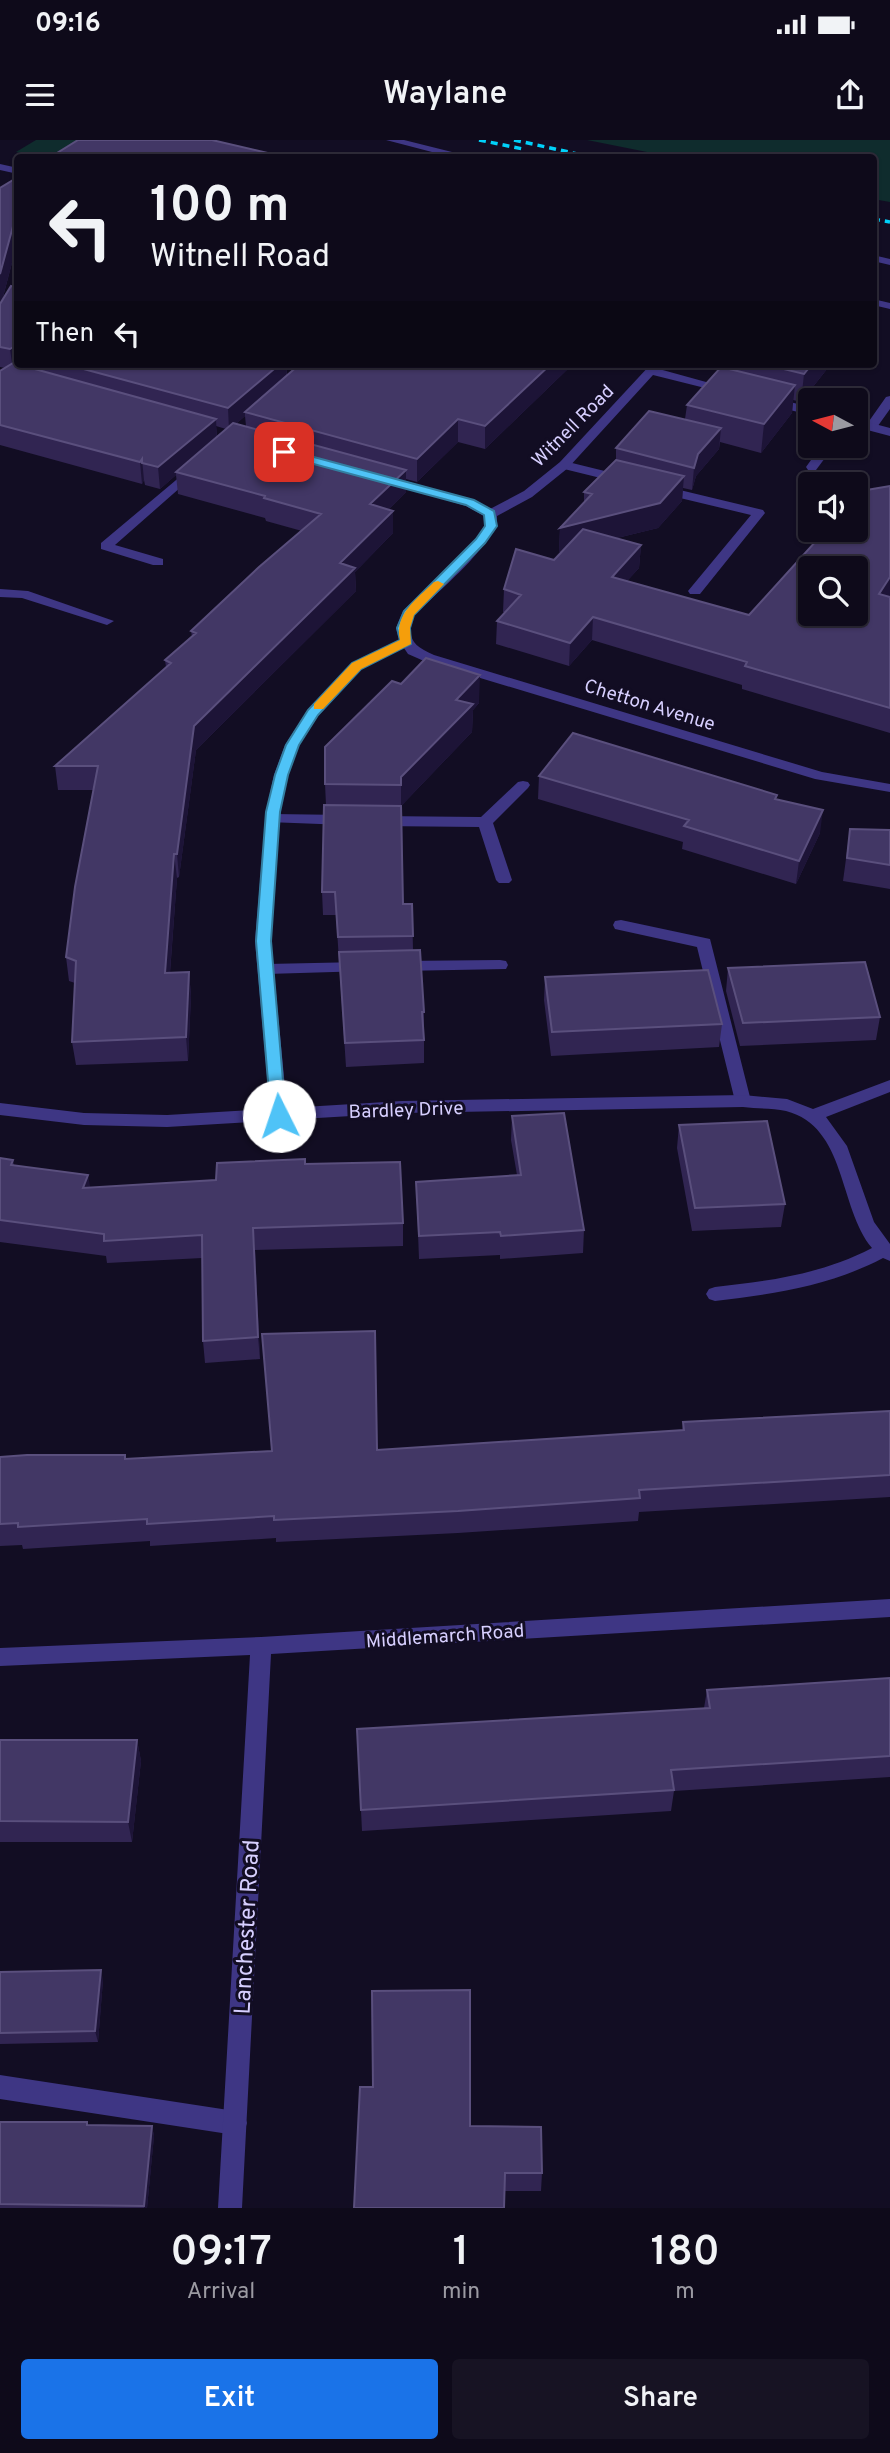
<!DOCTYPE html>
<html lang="en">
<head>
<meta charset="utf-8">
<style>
  :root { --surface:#0e0a1a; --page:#171323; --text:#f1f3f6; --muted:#9b9aa2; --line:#2e2b39; --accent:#1a73e8 }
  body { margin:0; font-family:Overpass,sans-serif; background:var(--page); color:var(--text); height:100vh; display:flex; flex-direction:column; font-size:26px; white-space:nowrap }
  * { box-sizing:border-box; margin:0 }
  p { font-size:23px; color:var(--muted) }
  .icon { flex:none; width:38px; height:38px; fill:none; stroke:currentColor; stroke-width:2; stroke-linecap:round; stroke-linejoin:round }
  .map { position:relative; height:2068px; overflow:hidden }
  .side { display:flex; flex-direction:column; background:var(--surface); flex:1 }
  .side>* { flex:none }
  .banner { position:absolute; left:14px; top:14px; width:863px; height:214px; border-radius:7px; box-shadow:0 2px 5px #0004,0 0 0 2px var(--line); background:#0e0a1a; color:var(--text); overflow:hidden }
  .needle { width:46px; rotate:277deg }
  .fabs { position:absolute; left:798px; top:248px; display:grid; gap:14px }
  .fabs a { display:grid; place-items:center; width:70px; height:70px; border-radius:7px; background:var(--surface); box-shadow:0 2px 5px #0004,0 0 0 2px var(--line); font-size:35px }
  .pin { position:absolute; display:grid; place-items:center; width:60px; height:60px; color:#fff; margin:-30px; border-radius:14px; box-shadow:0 4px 10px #0006 }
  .me { position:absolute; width:77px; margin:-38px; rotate:356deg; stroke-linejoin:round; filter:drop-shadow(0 0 5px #0008) }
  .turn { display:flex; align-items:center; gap:24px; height:147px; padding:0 21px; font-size:32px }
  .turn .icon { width:91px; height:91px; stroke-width:2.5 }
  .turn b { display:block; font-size:49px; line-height:60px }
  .then { display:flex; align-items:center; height:66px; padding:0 21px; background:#0003; gap:14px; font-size:26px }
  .eta { display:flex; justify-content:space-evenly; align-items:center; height:119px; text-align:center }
  .eta b { font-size:42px; font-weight:600; line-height:49px }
  .action { display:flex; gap:14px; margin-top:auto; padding:14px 21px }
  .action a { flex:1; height:80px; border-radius:7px; background:var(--accent); color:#fff; font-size:28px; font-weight:600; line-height:80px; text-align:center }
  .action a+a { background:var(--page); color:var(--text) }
  .status { display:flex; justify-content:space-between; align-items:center; height:49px; padding:0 35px; background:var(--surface); direction:ltr }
  .status svg { height:19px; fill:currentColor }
  header { display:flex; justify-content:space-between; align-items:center; height:91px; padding:0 21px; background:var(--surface); font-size:32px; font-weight:600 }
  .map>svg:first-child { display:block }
  .green { fill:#0f2c2d }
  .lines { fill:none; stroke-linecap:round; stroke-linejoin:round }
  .service { fill:#3e3684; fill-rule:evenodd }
  .minor { fill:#3e3684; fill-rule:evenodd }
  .rail { stroke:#00d1fa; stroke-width:3.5; stroke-dasharray:7 5; stroke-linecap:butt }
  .wall { fill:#312552; fill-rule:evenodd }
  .shaded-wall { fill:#1d1437 }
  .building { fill:#423765; stroke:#5a4f7d; stroke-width:2; fill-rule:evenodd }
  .route { fill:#4fc3f7; stroke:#337fa1; stroke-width:2 }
  .slow { fill:#f59e0b }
  .labels { text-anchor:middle; stroke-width:6; stroke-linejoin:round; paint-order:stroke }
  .street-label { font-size:19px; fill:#d7cfff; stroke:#120d23 }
  .near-street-label { font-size:23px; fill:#d7cfff; stroke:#120d23 }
</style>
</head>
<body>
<div class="status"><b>09:16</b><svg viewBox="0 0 49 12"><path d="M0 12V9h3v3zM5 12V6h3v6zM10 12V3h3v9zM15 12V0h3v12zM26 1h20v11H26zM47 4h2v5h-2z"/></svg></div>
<header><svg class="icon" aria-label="menu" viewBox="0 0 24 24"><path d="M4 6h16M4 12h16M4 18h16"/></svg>Waylane<svg class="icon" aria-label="share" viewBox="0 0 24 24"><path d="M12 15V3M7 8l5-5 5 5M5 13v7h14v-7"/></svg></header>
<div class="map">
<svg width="890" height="2068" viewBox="0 0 890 2068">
  <rect width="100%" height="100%" fill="#120d23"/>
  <!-- green -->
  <path class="green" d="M36,0H116L88,17H37L16,12Z
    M587,0H890V62L873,59V18L672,17Z"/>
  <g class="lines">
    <!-- service -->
    <path class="service" d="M386,0H404L476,18H455Z
      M873,115L890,119V125L873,121Z
      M873,159L890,163V169L873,165Z
      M890,256V269L875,290H867V284L886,257Z
      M821,306H834L816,330H808L806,327Z
      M564,321L629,337L631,340L625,344L560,328V322Z
      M194,325L198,326V332L115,405L163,419V425H153L101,409V403Z
      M659,345L763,370L765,373L700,454H690L688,451L751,375L655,352L653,349Z
      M0,449L28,451L114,481L107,485L22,458L0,457Z
      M523,641L528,642L530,645L528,648L493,683L512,740L509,743H499L496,740L479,687L378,686L371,681L378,676L481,677L518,642Z
      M273,674L346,675L353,680L346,685L268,682L266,679L268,676Z
      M621,780L710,799L751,961L749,965H737L735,961L697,807L615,789L613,785L615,781Z
      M500,820L506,821L508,825L506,829L400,831L392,826L400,821Z
      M361,822L367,823L369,827L367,831L267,834L259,829L267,824Z
      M0,1935L235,1971L244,1974L247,1983L244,1992L235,1995L0,1959Z"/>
    <!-- minor -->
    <path class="minor" d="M0,24L18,28V34L0,30Z
      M651,224H663L659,229L735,250L729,254L653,235L568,328L532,357L497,376C499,402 434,455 414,475C406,499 413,506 434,515L822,632L890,644V652L815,639L424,521L408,514L404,508L362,529L318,576L299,605L288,635L280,672L271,801L287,968L402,961L743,955L787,959L813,969L890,940V952L826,977L847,1006L874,1082L890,1104V1121L883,1118C830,1146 774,1154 715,1161L709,1159L706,1154L709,1149L715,1147C770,1141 822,1134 872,1108C838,1067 847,987 786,971C773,968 757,969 743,967L402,973L167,987L84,985L0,975V963L84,973L167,975L270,969L255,801L266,672L274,635L285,605L308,570L352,523L399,500L396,488L403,471L476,399L485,385L484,376L466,366L377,339L383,335L387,336L474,360L490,369L524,351L560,322Z
      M770,257L810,267V275L766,264V258Z
      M856,279L890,288V296L856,287Z
      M890,1459V1477L271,1514L242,2068H218L250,1515L0,1526V1508L261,1497Z"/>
    <!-- rail -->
    <path class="rail" d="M479,0L523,9
      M514,0L596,18
      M873,79L890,82"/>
  </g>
  <!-- wall -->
  <path class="wall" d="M18,37V100L2,161L20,225L28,227V224H286L287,236L324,228L573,224L485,309L458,302L417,342L406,339V352L388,370L393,371V393L355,432L356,451L196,610L179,737L177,738L170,833L189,832L191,856L188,921L76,925L72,902L75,843L69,841L66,817L94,650H58L55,626L166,527L165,520L192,497L191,491L302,391L266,381L265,378L178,354L176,335L160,349L145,345L144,340L142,344L0,305V231L5,228L0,227V48ZM245,276L246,286L236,284ZM216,286L226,289L217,296Z
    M730,224H831L801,262L793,260L792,273L761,313L720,302L719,309L696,336L692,350L683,348L682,361L658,388L617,398L641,405L639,428L627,441L749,475L890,346V455L889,457H890V593L742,549V545L592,500L569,526L496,504L497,481L505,473L503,472L504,449L554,420L561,412H559L560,388L584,363V352L616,320V308L685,279L687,265L730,229Z
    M401,544L479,563L473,570L472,592L402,665L403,764H412L413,810L424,872V923L346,927L336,775H323L322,752L326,665L325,644Z
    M539,636L776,659L820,693L796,744L682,709L683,702L538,659Z
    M850,689L890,690V749L843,741Z
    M728,828L880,877L876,900L740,906L726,851Z
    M545,837L722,884L719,907L551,916L544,860Z
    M512,976L584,1090L583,1113L500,1119V1115L419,1119L416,1042L517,1035L511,1000Z
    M679,985L785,1064L781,1087L692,1091L677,1008Z
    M0,1018L13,1020L14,1026L90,1048L216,1040L305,1024L403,1083V1106L255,1110L260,1219L205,1223L203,1201L202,1118L107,1123L106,1116L0,1102Z
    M890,1271V1357L639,1372L638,1381L458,1393L276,1402V1398L150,1406V1401L23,1409L22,1405L0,1406V1317L125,1315L126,1319L378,1310L682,1290L683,1282Z
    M890,1538V1637L674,1651L671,1671L362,1691L357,1589L704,1568L707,1550Z
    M0,1600H137L141,1621L132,1702H0Z
    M0,1832L103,1840L98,1902L0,1904Z
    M0,1982H87L88,1985L152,1986L154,1996L147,2068H0Z
    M470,1986L542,2033L541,2051H504Z"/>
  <!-- shaded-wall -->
  <path class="shaded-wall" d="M18,68V100L0,168V134Z
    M18,204V224H21L13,230L10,209Z
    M280,224H286L287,240L245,272V276L229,290L228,268Z
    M551,224H573L485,309V286Z
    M812,224H831L801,262L804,234Z
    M795,245L792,273L761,313L764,284Z
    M216,279L217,300L176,332V335L160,349L158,327Z
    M458,279V302L417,342V319Z
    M721,288L719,309L696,336L692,350L694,328L698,314Z
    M142,319L144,340L142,344L140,322Z
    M406,330V352L370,387V364Z
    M684,336L682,361L658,388L559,412L560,388Z
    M393,371V393L355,432L356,451L196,610L179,737L177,714L194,586L340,423Z
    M641,405L639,428L610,460L612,437Z
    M890,437V455L875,477L879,454Z
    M593,477L592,500L569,526L570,503Z
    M480,535L479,563L473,570L472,592L402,665L401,673V637L456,560Z
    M823,670L820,693L796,744L799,721Z
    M174,714L177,738L168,857L165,833Z
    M189,832L191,856L188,921L186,897Z
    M88,1035L92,1057L83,1048Z
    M253,1088L255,1110L260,1219L258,1197Z
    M137,1600L141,1621L132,1702L128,1682Z
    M101,1830L103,1840L98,1902L95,1891Z
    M152,1986L154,1996L147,2068H144Z"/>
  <!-- building -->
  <path class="building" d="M78,0H212L289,18H49Z
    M18,37V68L0,134V48Z
    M11,146L18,148V204L10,209L0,207V164Z
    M13,223L216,279L158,327L142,323V319L140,322L0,285V231Z
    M65,224H280L228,268Z
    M300,224H308L324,228L328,224H551L485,286L458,279L417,319L245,272Z
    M763,224H812L804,234Z
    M721,227L795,245L764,284L687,265Z
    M649,271L721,288L698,314L694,328L616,308Z
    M233,283L406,330L370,364L393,371L340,423L355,428L194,586L177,714H174L165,833L189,832L186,897L72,902L76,821L66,817L75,747L98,626H55L171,523L165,520L196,493L191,491L259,427L321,374L264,358L265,356L176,332Z
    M616,320L684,336L660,363L560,388L592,354L584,352Z
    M890,346V437L879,454L890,457V568L745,526L747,522L593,477L570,503L497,481L521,455L504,449L516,409L554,420L583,389L641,405L612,437L749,475L826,390H856V357L861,351ZM810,429H856V474H810Z
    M426,518L480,535L456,560L473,564L401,637V645L325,644V607L392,541L401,544Z
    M573,593L777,655L775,659L823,670L799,721L684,686L689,680L539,636Z
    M324,665L401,666L403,764H412L413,796L338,797L335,752H322Z
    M850,689L890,690V725L847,718Z
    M420,810L424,872H422L424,900L345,903L339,812Z
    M865,822L880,877L743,883L728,828Z
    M708,830L722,884L552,892L545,837Z
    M564,973L584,1090L501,1096L500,1092L419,1096L416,1042L521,1035L512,976Z
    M767,981L785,1064L695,1068L679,985Z
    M0,1018L13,1020L11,1025L88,1035L83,1048L216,1040L217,1023L305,1019V1024L400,1022L403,1083L253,1088L258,1197L203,1201L202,1095L104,1101V1094L0,1080Z
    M375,1191L377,1310L684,1290L683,1282L890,1271V1335L639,1350L640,1358L458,1371L274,1380V1376L147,1384V1379L18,1387V1383L0,1384V1317L27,1315H125V1319L272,1311L262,1194Z
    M890,1538V1616L671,1630L674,1650L361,1670L357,1589L710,1568L707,1550Z
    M0,1600H137L128,1682L0,1681Z
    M101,1830L95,1891L0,1893V1832Z
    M470,1850V1986L541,1987L542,2033H505L504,2068H354L360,1947H373L372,1851Z
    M0,1982H87V1985L152,1986L144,2066L0,2064Z"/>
  <!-- route -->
  <path class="route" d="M284,309L474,360L494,371L497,386L485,403L414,475L410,488L411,504L361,529L318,575L299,605L288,635L280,672L271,801L286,976L279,981L271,976L256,801L266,672L275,635L286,605L308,570L352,523L400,500L397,488L404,471L476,399L485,386L484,375L466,365L280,315L279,312Z"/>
  <!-- slow -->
  <path class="slow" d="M438,441L444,444L414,475L410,488L411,504L361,529L323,569H314V564L352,523L400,500C394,474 417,459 434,442Z"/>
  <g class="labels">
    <!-- street labels -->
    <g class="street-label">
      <text transform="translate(572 285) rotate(-45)" y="7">Witnell Road</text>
      <text transform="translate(650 564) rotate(17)" y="7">Chetton Avenue</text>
      <text transform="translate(406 969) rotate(-2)" y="7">Bardley Drive</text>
      <text transform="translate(445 1495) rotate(-4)" y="7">Middlemarch Road</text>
    </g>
    <!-- near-street labels -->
    <g class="near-street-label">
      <text transform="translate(246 1787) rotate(-87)" y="8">Lanchester Road</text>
    </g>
  </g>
</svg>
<div class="fabs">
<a><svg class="needle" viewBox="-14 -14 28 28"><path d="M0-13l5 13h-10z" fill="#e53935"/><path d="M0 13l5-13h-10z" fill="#9b9aa2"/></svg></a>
<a><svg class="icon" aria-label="sound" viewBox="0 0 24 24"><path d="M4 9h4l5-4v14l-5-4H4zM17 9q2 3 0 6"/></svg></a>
<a><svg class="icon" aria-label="search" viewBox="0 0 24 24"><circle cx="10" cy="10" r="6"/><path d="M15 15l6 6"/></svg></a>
</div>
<div class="pin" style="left:284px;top:312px;background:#d93025"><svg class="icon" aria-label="arrive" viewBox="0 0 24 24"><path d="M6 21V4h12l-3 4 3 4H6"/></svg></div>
<svg class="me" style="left:279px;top:976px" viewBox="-20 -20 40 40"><circle r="19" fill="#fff"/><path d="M0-13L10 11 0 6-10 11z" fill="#4fc3f7"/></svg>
<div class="banner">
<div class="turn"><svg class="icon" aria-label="left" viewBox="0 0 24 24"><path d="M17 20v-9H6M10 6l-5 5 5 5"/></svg><div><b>100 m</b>Witnell Road</div></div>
<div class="then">Then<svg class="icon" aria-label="left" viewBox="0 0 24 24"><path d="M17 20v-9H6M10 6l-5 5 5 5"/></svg></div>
</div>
</div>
<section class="side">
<div class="eta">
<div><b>09:17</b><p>Arrival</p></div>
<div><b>1</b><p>min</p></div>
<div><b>180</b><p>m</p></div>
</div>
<div class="action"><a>Exit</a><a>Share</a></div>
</section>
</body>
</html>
